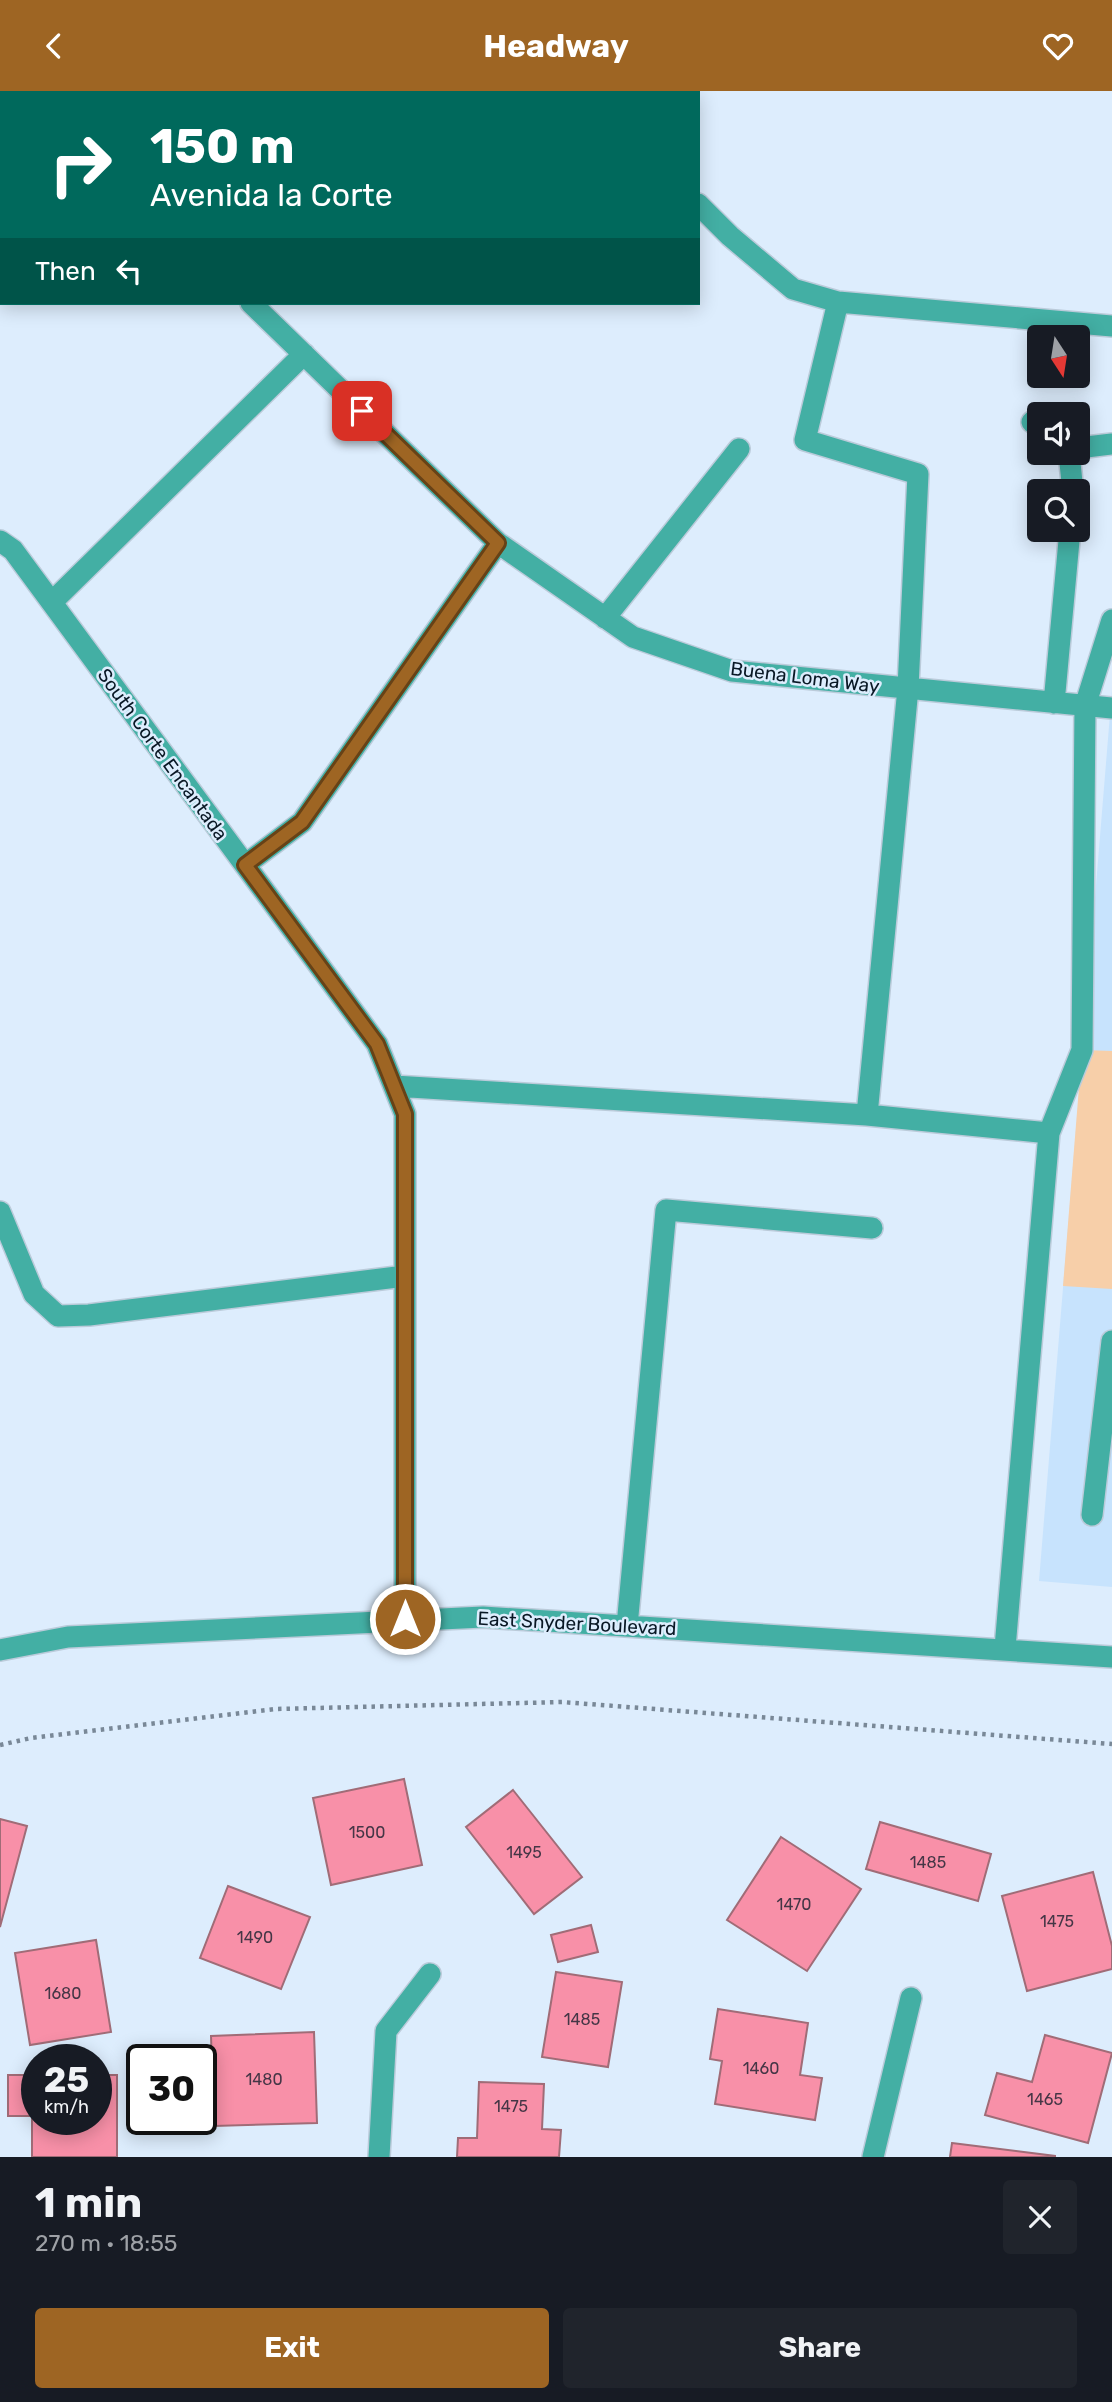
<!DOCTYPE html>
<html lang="en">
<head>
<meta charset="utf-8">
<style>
  :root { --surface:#171b24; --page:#20242c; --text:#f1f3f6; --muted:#9ea1a6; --accent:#9e6523 }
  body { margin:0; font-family:Rubik,sans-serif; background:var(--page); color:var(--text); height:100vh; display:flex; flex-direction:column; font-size:26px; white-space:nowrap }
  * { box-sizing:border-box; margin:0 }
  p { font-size:23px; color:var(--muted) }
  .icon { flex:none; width:38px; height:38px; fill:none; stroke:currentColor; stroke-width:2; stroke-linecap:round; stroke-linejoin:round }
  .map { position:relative; height:2066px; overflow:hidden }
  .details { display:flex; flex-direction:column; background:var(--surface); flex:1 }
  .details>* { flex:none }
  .guide { position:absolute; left:0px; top:0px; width:700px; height:214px; box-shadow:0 4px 18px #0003; background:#00695c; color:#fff; overflow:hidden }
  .needle { width:46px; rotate:168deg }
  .controls { position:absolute; left:1027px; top:234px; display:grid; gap:14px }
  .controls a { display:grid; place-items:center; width:63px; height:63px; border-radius:7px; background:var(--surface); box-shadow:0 4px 18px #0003; font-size:35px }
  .speed { position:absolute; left:21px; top:1953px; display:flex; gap:14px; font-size:35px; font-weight:700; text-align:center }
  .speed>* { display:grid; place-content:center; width:91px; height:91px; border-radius:50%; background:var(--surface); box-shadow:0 4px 18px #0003; line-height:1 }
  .speed small { font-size:18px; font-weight:400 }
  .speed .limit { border:4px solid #111; border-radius:10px; background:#fff; color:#111 }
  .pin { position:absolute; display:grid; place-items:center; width:60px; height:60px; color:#fff; margin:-30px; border-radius:14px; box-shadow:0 4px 10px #0006 }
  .me { position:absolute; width:77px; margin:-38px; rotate:0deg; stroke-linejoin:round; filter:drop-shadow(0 0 5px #0008) }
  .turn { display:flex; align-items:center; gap:24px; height:147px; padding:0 35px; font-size:32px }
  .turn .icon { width:91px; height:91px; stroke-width:2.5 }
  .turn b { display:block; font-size:49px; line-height:60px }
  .then { display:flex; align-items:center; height:66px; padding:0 35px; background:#0003; gap:14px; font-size:26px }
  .round { display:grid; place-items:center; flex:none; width:74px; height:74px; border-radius:7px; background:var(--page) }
  .head { display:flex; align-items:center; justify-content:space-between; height:119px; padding:0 35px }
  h1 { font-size:42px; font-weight:700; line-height:52px }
  .primary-button { display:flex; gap:14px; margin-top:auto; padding:14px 35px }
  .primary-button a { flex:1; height:80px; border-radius:7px; background:var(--accent); color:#fff; font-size:28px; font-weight:700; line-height:80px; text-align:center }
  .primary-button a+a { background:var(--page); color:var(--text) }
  header { display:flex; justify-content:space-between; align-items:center; height:91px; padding:0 35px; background:var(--accent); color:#fff; font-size:32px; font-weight:700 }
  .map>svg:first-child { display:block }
  .built { fill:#c7e3fd }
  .green { fill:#f7cfa9 }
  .building { fill:#f890a8; stroke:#a06c77; stroke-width:2 }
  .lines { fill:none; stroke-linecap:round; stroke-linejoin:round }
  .minor-casing { stroke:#bbcbda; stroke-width:24 }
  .path { stroke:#798897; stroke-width:4.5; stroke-dasharray:3.5 5; stroke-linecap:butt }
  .minor { stroke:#43afa4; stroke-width:21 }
  .route-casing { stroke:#674217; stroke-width:18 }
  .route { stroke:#9e6523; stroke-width:12 }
  .labels { text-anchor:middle; stroke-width:5; stroke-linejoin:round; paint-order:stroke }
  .number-label { font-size:16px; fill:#453646 }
  .street-label { font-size:19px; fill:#091825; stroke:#ddedfd }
</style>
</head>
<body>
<header><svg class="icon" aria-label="back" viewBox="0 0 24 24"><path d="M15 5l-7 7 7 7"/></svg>Headway<svg class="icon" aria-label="heart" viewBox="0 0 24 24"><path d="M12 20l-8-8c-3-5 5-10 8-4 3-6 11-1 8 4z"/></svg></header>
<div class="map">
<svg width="1112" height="2066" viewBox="0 0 1112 2066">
  <rect width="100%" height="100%" fill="#ddedfd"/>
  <!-- built -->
  <path class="built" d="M1112,599V1496L1039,1490Z"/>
  <!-- green -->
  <path class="green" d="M1082,959L1112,960V1198L1063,1195Z"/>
  <!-- building -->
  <path class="building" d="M404,1688L422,1774L331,1794L313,1707Z
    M513,1699L582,1786L534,1823L466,1736Z
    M0,1728L27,1735L0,1836Z
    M880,1731L991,1763L978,1810L866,1778Z
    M781,1746L861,1798L807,1880L727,1829Z
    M1093,1781L1112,1855V1878L1027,1900L1002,1805Z
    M228,1795L310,1826L281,1898L200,1867Z
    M591,1834L598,1861L558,1871L551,1844Z
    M96,1849L111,1941L30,1954L15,1862Z
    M556,1881L622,1891L608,1976L542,1966Z
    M718,1918L808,1932L800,1984L822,1987L815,2029L715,2013L722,1970L710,1968Z
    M314,1941L317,2032L214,2035L211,1945Z
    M1045,1944L1112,1962L1088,2052L985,2024L997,1982L1032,1991Z
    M8,1984H37V2028H96V1984H117V2066H32V2025H8Z
    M479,1991L544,1993L542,2038L561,2039L559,2066H457L458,2047H477Z
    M952,2052L1055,2065V2066H950Z"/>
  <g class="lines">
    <!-- minor casing -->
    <g class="minor-casing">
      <path id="minor" d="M31,0L32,2
        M587,0L588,2
        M698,113L730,145L793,198L838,211L1112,235
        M838,211L805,349L918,383L908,597L867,1024
        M251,212L498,452L633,546L732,580L1112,617
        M1032,331L1040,337
        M1078,357L1112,353
        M1069,362L1073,401
        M0,450L13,459L377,953L405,1023V1528
        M52,511L304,263
        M605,527L739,358
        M1054,612L1070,439
        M245,774L302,731L498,452
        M394,995L867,1024L1049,1042
        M0,1121L34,1203L58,1225L89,1224L405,1185
        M1092,1424L1112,1250
        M627,1535L666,1119L872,1137
        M1005,1557L1049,1042L1082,959L1085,615L1112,529
        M0,1559L68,1546L483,1526L1112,1566
        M379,2066L386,1940L430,1883
        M873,2066L911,1907"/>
    </g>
    <!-- path -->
    <path class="path" d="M0,1654L31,1647L276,1618L562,1611L1112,1653"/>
    <!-- minor -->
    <use href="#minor" class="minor"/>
  </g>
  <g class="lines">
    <!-- route casing -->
    <g class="route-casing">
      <path id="route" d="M362,320L498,452L302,731L245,774L377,953L405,1023V1528"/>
    </g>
    <!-- route -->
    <use href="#route" class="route"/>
  </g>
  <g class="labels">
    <!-- number labels -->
    <g class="number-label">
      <text x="367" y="1747">1500</text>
      <text x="524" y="1767">1495</text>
      <text x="928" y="1777">1485</text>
      <text x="794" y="1819">1470</text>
      <text x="1057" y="1836">1475</text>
      <text x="255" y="1852">1490</text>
      <text x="63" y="1908">1680</text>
      <text x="582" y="1934">1485</text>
      <text x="761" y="1983">1460</text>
      <text x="264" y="1994">1480</text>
      <text x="1045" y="2014">1465</text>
      <text x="511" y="2021">1475</text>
    </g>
    <!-- street labels -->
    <g class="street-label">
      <text transform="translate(805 586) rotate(7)" y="7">Buena Loma Way</text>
      <text transform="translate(163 663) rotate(54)" y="7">South Corte Encantada</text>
      <text transform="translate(577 1532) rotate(3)" y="7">East Snyder Boulevard</text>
    </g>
  </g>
</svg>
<div class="controls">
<a><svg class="needle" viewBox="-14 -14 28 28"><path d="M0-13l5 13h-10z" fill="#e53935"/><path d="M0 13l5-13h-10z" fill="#9ea1a6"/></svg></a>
<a><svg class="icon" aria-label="sound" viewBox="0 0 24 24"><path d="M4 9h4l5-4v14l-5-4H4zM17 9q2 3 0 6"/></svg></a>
<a><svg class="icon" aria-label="search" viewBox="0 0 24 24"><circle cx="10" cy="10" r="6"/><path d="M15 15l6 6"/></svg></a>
</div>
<div class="speed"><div>25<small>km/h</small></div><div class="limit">30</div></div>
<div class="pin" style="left:362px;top:320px;background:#d93025"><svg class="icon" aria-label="arrive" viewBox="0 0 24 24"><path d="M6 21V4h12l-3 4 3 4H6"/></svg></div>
<svg class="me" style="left:405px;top:1528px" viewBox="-20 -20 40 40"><circle r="17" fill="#9e6523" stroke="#fff" stroke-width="3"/><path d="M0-11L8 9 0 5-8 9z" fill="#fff"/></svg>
<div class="guide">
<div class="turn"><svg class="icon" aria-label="right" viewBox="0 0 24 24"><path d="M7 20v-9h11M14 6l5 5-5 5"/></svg><div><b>150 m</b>Avenida la Corte</div></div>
<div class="then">Then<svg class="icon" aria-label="left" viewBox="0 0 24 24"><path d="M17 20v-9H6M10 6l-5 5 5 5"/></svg></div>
</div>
</div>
<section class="details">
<div class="head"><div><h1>1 min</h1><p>270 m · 18:55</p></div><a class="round"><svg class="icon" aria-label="close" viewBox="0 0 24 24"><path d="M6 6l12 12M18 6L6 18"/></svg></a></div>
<div class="primary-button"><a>Exit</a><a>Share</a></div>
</section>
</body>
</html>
